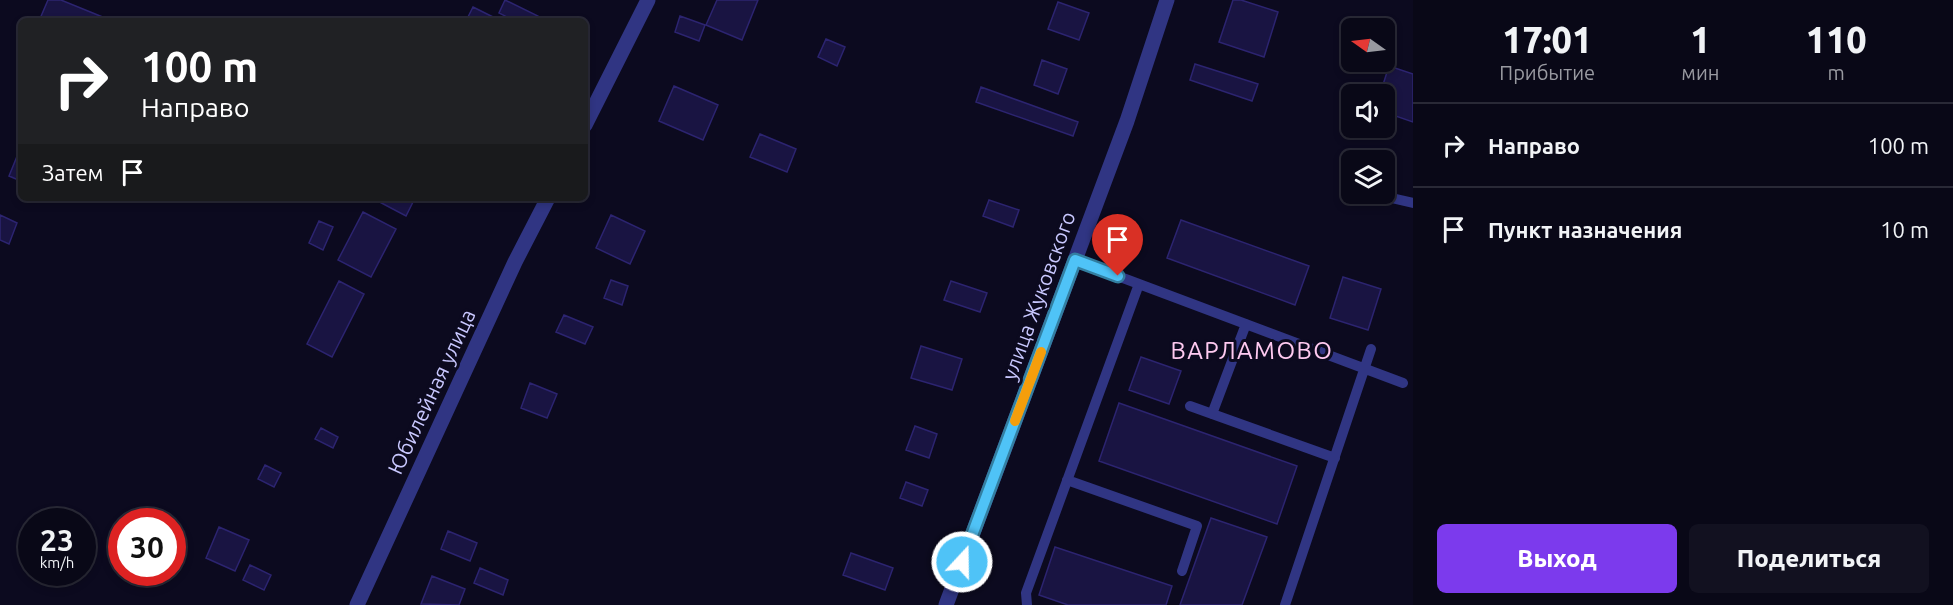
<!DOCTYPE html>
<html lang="ru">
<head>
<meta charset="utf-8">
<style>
  :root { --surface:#090817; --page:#121120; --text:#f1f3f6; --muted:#999aa1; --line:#292936; --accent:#7c3aed }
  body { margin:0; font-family:Ubuntu,sans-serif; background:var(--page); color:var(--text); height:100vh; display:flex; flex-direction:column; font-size:22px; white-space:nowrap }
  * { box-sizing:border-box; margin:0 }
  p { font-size:20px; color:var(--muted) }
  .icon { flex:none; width:33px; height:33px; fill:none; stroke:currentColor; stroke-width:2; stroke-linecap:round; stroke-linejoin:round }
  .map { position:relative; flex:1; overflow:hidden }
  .side { display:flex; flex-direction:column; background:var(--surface); width:540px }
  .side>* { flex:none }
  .hud { position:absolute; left:18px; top:18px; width:570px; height:183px; border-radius:9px; box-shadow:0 3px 9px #0003,0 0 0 2px var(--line); background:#202124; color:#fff; overflow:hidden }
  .needle { width:39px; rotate:284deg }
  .controls { position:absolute; left:1341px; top:18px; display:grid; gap:12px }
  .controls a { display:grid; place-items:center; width:54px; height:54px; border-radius:9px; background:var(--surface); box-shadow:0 3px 9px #0003,0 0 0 2px var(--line); font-size:30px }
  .speed { position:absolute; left:18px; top:508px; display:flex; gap:12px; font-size:30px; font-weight:700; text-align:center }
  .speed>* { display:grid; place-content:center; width:78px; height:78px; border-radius:50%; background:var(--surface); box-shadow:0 3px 9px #0003,0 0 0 2px var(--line); line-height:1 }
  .speed small { font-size:15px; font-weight:400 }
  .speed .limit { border:9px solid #d22; background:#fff; color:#111 }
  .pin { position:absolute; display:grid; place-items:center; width:51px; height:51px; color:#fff; margin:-62px -26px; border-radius:50% 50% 50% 0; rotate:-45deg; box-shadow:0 0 6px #0007 }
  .pin .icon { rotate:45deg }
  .me { position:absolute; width:66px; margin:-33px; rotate:21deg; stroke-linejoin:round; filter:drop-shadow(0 0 4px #0008) }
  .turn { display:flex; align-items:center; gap:21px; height:126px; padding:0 24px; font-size:27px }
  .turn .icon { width:78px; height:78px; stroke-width:2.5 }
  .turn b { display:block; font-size:42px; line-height:51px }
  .then { display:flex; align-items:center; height:57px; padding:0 24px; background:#0003; gap:12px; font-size:22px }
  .eta { display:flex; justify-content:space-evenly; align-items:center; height:102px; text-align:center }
  .eta b { font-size:36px; font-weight:800; line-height:42px }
  .button { display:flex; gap:12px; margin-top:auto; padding:12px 24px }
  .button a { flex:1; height:69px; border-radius:9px; background:var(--accent); color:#fff; font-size:24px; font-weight:800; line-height:69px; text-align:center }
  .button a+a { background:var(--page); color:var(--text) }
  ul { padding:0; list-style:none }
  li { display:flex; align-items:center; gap:18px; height:84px; padding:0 24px; border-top:2px solid var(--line) }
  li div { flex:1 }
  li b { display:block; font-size:22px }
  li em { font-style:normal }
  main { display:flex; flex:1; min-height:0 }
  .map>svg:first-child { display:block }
  .building { fill:#191442; stroke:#2c2470; stroke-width:1.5 }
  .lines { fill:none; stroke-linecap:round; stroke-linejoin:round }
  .lane { stroke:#303583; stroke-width:10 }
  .street { stroke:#303583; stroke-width:15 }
  .route-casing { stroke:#337fa1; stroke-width:15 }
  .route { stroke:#4fc3f7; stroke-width:10 }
  .slow { stroke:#f59e0b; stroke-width:10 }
  .labels { text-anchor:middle; stroke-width:6; stroke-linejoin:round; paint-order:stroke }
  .street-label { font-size:21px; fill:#c9c8ff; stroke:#0c0a1f }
  .quarter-label { font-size:24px; letter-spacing:1.5px; fill:#ffcaf1; stroke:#0c0a1f }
</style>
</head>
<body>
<main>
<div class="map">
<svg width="1413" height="605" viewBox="0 0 1413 605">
  <rect width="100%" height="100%" fill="#0c0a1f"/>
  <!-- building -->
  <path class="building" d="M48,0H61L110,20L39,21Z
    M505,0L538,16L536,21H515L499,13Z
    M717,0H758L742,40L706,25Z
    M1233,0H1241L1278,12L1264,57L1219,42Z
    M1058,2L1089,13L1079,40L1048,29Z
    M473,7L495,18L494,21H466Z
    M680,16L705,25L699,41L675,32Z
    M826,39L845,47L837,66L818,57Z
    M1042,60L1067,69L1058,94L1034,85Z
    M1195,64L1258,84L1252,101L1190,80Z
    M1389,66L1413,74V122L1384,112V94H1380Z
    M674,86L718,105L703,140L659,121Z
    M981,87L1078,122L1073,136L976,102Z
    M760,134L796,149L787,172L750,157Z
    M18,154L21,156V181L9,176Z
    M372,198H415L406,216Z
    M989,200L1019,210L1013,227L983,216Z
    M363,212L396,229L371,277L338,260Z
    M0,215L17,223L9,244L0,240Z
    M611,215L645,231L630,264L596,248Z
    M1181,220L1309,266L1295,305L1167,258Z
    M319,221L333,227L323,250L309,243Z
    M1343,277L1381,289L1368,330L1330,318Z
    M611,280L628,286L622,305L604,298Z
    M339,281L364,294L332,357L307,344Z
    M951,281L987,293L980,312L944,300Z
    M564,315L593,327L585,344L556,332Z
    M921,346L962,359L952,390L911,378Z
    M1141,357L1181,371L1169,404L1129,390Z
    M530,383L557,394L547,418L521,408Z
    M1119,403L1297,466L1277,524L1099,461Z
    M915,426L937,434L929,458L906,450Z
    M321,428L338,437L333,448L315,439Z
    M265,465L281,473L274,487L258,479Z
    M906,482L928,490L922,506L900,498Z
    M1211,518L1267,537L1242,605H1180Z
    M219,527L249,540L235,571L206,558Z
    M448,531L477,543L470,561L441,549Z
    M1055,547L1172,586L1166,605H1068L1039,595Z
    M851,553L893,568L885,590L843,575Z
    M250,565L271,575L264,590L243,580Z
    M480,568L508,580L503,595L474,583Z
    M432,576L465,589L459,605L421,604Z"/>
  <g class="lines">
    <!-- lane -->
    <path class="lane" d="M1347,187L1352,188
      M1374,194L1413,203
      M1075,260L1403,383
      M1190,406L1335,458
      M1212,414L1246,324
      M1067,480L1197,526L1182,571
      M1027,605L1026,593L1139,284
      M1285,605L1371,349"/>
    <!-- street -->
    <path class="street" d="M585,125L648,0
      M357,605L515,262L548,198
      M946,605L1127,121L1167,0"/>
  </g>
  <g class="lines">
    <!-- route casing -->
    <g class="route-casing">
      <path id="route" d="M962,562L1075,260L1118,276"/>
    </g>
    <!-- route -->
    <use href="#route" class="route"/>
    <!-- slow -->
    <path class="slow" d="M1015,421L1041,352"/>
  </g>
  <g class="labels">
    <!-- street labels -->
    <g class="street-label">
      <text transform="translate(1039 296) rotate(-70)" y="7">улица Жуковского</text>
      <text transform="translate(432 392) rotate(-65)" y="7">Юбилейная улица</text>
    </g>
    <!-- quarter labels -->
    <g class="quarter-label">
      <text x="1252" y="359">ВАРЛАМОВО</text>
    </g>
  </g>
</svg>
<div class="controls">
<a><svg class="needle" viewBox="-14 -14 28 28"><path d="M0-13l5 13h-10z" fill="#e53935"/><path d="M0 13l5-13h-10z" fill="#999aa1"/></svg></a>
<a><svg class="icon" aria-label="sound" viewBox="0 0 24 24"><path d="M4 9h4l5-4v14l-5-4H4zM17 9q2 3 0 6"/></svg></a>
<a><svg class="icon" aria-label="layers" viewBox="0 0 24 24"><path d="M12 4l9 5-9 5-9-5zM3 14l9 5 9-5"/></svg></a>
</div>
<div class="speed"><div>23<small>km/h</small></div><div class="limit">30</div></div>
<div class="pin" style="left:1118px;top:276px;background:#d93025"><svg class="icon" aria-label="arrive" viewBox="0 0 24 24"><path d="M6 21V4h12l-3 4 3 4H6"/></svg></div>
<svg class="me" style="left:962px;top:562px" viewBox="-20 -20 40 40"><circle r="17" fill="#4fc3f7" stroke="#fff" stroke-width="3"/><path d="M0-11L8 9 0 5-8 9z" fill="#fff"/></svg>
<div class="hud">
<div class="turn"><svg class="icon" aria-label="right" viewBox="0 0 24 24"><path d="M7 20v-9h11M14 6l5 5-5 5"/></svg><div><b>100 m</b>Направо</div></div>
<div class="then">Затем<svg class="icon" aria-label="arrive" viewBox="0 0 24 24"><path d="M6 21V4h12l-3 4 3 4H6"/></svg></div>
</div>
</div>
<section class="side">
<div class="eta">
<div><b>17:01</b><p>Прибытие</p></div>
<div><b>1</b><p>мин</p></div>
<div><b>110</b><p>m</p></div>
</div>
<ul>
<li><svg class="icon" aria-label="right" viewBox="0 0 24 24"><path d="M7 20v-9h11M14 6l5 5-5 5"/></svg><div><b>Направо</b></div><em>100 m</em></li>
<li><svg class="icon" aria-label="arrive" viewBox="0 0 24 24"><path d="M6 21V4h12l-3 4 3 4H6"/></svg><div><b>Пункт назначения</b></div><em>10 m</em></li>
</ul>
<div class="button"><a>Выход</a><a>Поделиться</a></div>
</section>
</main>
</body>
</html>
